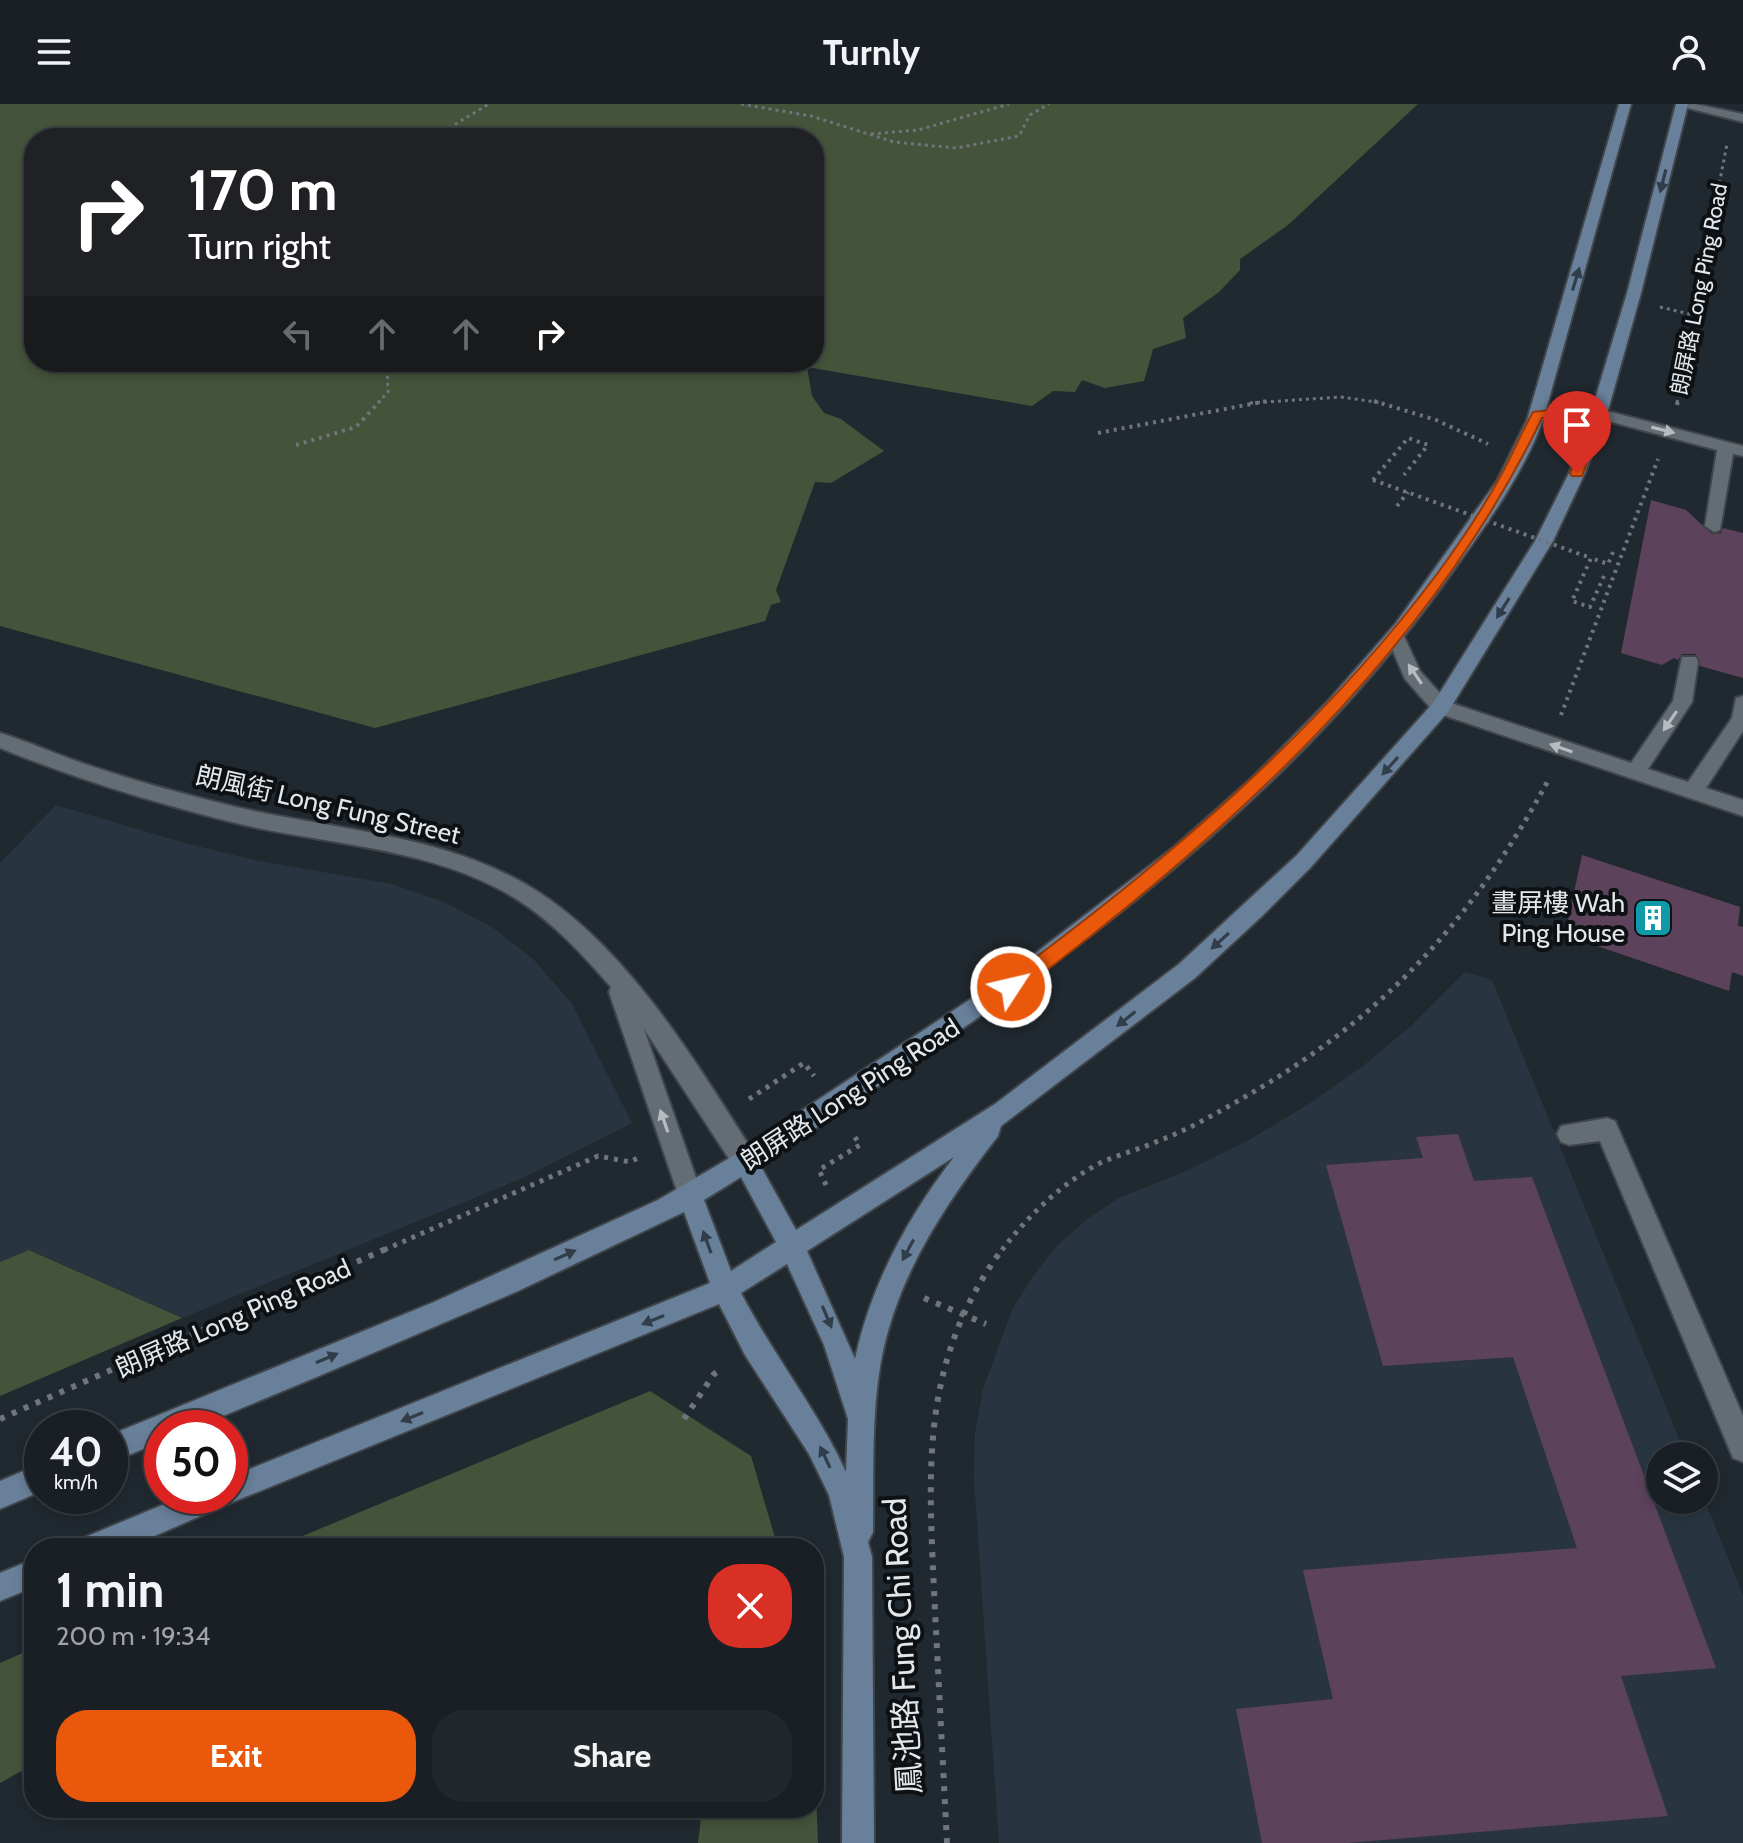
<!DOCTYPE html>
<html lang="en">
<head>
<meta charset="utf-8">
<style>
  :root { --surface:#191f24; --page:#22272c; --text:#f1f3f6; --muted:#9fa2a6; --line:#373d41; --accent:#ea580c }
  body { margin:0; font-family:Cabin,"Noto Sans TC",sans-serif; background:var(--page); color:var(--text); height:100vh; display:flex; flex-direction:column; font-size:30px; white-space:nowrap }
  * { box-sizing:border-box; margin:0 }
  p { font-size:26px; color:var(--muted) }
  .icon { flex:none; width:44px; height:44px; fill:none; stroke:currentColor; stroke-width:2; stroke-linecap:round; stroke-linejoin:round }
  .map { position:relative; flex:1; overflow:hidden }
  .side { position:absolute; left:24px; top:1434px; width:800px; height:280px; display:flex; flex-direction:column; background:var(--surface); border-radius:32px; box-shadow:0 4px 12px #0003,0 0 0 2px var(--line) }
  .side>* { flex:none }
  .hud { position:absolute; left:24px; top:24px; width:800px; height:244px; border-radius:32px; box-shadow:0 4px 12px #0003,0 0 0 2px var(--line); background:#202124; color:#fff; overflow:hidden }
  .fabs { position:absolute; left:1646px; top:1338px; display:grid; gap:16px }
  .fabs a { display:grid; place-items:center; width:72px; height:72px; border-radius:50%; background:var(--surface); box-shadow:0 4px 12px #0003,0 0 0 2px var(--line); font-size:40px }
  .speed { position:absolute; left:24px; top:1306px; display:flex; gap:16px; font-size:40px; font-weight:700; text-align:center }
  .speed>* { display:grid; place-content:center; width:104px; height:104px; border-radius:50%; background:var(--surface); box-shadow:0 4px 12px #0003,0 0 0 2px var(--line); line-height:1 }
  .speed small { font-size:20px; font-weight:400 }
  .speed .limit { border:12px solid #d22; background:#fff; color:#111 }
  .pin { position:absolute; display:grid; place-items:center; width:68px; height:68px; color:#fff; margin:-82px -34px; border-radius:50% 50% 50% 0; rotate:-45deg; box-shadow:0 0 8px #0007 }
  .pin .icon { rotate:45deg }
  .me { position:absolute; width:88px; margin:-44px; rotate:55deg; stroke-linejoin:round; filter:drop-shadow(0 0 6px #0008) }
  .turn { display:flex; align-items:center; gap:28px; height:168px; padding:0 32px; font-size:36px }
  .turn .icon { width:104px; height:104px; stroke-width:2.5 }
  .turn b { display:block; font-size:56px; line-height:68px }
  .lanes { display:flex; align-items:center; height:76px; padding:0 32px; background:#0003; justify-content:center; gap:40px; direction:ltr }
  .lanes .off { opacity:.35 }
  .round { display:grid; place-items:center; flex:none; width:84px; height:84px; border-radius:32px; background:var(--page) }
  .overview { display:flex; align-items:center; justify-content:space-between; height:136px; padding:0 32px }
  h1 { font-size:48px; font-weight:700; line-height:60px }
  .cta { display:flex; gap:16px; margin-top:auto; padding:16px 32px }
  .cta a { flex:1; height:92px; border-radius:32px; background:var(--accent); color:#fff; font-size:32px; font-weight:700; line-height:92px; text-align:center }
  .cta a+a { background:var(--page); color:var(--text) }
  header { display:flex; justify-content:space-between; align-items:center; height:104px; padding:0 32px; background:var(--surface); font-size:36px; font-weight:700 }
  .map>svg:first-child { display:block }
  .built { fill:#283540 }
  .green { fill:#45533a; fill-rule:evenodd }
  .building { fill:#5d425c }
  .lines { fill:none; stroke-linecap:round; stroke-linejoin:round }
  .service-casing { stroke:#3f454a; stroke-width:4 }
  .pedestrian-casing { stroke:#3f454a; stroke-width:4 }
  .minor-casing { stroke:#3f454a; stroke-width:4 }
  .secondary-casing { stroke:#3f454a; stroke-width:4 }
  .path-far3 { stroke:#6f757b; stroke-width:3; stroke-dasharray:3 4; stroke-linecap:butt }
  .path-far2 { stroke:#6f757b; stroke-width:4; stroke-dasharray:3 5; stroke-linecap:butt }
  .path-far1 { stroke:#6f757b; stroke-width:5; stroke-dasharray:4 6; stroke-linecap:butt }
  .path { stroke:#6f757b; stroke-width:6; stroke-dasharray:5 8; stroke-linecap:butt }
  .service { fill:#646d74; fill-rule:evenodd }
  .pedestrian { fill:#646d74; fill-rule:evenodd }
  .minor { fill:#646d74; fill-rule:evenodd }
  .secondary { fill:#69809a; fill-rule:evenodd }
  .path-bridge { stroke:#6f757b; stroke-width:4; stroke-dasharray:3 5; stroke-linecap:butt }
  .oneway { fill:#323d4a }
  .oneway2 { fill:#b6bcc1 }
  .route { fill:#ea580c; stroke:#983908; stroke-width:2 }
  .labels { text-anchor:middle; stroke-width:8; stroke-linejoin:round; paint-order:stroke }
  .far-street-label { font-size:22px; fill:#e2e7eb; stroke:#0e1114 }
  .street-label { font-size:26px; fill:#e2e7eb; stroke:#0e1114 }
  .poi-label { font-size:26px; fill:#e2e7eb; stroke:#0e1114; text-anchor:end }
  .near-street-label { font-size:32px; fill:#e2e7eb; stroke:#0e1114 }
</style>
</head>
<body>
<header><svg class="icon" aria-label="menu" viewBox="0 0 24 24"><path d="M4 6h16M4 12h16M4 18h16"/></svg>Turnly<svg class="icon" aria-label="person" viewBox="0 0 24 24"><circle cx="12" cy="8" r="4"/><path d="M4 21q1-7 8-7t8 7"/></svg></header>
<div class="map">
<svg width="1743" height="1739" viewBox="0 0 1743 1739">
  <rect width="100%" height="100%" fill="#212930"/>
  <!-- built -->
  <path class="built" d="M56,701L181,738L254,756L391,780L444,798L492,823L534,856L572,900L632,1019L525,1073L182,1214L30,1146L0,1158V759Z
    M1465,868L1492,876L1686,1352H1660V1396L1704,1395L1743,1491V1739H999L974,1375L975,1329L983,1285L1012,1206L1033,1172L1057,1142L1086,1116L1117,1095L1184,1068L1249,1036L1309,1000L1363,962L1412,921Z"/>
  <!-- green -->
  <path class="green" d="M0,0H1418L1288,121L1240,155V166L1219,188L1183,214L1186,234L1153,245L1144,277L1105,284L1082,276L1075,288L1053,287L1032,302L807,263L812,292L824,309L841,315L884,347L831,379L815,378L776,486L781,498L771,501L765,517L375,624L0,522ZM34,34H814V258H34Z
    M29,1146L182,1214L0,1292V1158Z
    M650,1287L751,1352L778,1444H274Z
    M34,1544V1660L0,1679V1559Z
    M814,1636L818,1739H698L702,1704H814Z"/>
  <!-- building -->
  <path class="building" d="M1651,396L1686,406L1712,430L1721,429L1723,424L1743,429V574L1700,562L1696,550H1682L1678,556L1674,554L1662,561L1621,549Z
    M1582,751L1740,803L1738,822L1743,823V872L1732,868L1729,887L1565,831Z
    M1458,1030L1474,1077L1532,1073L1716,1564L1621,1572L1668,1712L1347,1739H1262L1236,1605L1333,1595L1303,1466L1577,1444L1513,1253L1383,1262L1326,1061L1423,1054L1416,1033Z"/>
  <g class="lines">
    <!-- service casing -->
    <g class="service-casing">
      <path id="service" d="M1599,305L1743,342V352L1733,350L1720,426L1714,428L1705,422L1717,346L1593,313L1591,310Z
        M1396,527L1402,528L1420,567L1448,598L1631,659L1673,597L1682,553H1696L1698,558L1692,598L1648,665L1688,678L1732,614L1736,594L1743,592V627L1706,684L1743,696V712L1434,608L1405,575L1387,533Z
        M1607,1014L1615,1017L1743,1312V1358L1733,1354L1600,1037L1569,1041L1561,1038L1557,1030L1561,1022Z"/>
    </g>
    <!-- pedestrian casing -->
    <g class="pedestrian-casing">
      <path id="pedestrian" d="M1695,0L1743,10V18L1676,1Z"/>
    </g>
    <!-- minor casing -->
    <g class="minor-casing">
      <path id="minor" d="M0,629C27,637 53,649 79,658C131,676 183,690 236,703C334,726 444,730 532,784C627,842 696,958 755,1051L758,1059L755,1067L746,1070L737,1067L644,925L702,1091L699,1099L690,1102L681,1099L609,888L611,883C583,851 554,819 518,796C438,745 334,741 244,721C161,701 79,676 0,644Z"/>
    </g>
    <!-- secondary casing -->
    <g class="secondary-casing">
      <path id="secondary" d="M1619,0H1631L1546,306L1592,305L1627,189L1676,0H1688L1641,189L1607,310L1585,369L1553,437L1448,608L1311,763L1261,813L1195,874L1001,1022L998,1032C946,1099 897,1171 881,1257C871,1313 874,1371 873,1428L868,1438L872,1453L874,1739H842L844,1453L829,1391L809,1350L745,1251L719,1200L228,1400L127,1444H79L83,1434L184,1392H230V1373L710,1179L684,1108L518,1187L319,1272L194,1324H162V1337L110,1359V1331L434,1198L658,1096L733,1052L1007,871L1174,743L1253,673L1327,598L1396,519L1497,377L1527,316ZM1589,315L1569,369L1535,437L1434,598L1297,751L1179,860L995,1000L796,1126L760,1061C1013,893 1262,731 1443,481C1480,429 1521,376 1543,316ZM954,1053C908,1113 871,1180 855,1255L807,1147ZM741,1073L776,1138L731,1167L704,1096ZM787,1160L824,1241L848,1315L846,1368C817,1305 773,1251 741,1189Z
        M42,1359V1387L0,1405V1377Z
        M34,1455V1483L0,1497V1469Z"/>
    </g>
    <!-- path-far3 -->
    <path class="path-far3" d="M741,0L811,12L894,38L956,44L1019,32L1030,11L1049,0
      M871,30L918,26L1009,0
      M439,34L449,24L489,0
      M1660,203L1706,214
      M378,299L388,288L387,258
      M1250,299L1341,293L1383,299
      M1677,299L1727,40"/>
    <!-- path-far2 -->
    <path class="path-far2" d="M1374,297L1436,316L1488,340
      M1677,301L1678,297
      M1098,329L1267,297
      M296,341L356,323L380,297
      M1373,376L1408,334L1428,341L1404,371
      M1397,402L1408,388
      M1604,472L1590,503L1572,497L1591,454L1608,460L1613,448
      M1561,611L1658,355"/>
    <!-- path-far1 -->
    <path class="path-far1" d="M749,995L804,959L814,972
      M826,1081L819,1066L860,1041L853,1030
      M384,1146L598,1052L630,1058L642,1052
      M1002,1146C1027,1113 1059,1082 1096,1061C1116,1051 1138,1046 1158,1037C1183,1028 1206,1015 1229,1002C1378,919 1469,823 1550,673"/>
    <!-- path -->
    <path class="path" d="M924,1194L986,1220
      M0,1315L388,1144
      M684,1315L714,1270L723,1264
      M947,1739C943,1662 939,1584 935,1507C929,1371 917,1261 1003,1144"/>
    <!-- service -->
    <use href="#service" class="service"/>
    <!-- pedestrian -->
    <use href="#pedestrian" class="pedestrian"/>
    <!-- minor -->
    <use href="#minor" class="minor"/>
    <!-- secondary -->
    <use href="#secondary" class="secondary"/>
    <!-- path-bridge -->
    <path class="path-bridge" d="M1373,376L1591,454"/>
  </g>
  <!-- one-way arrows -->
  <defs><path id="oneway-solid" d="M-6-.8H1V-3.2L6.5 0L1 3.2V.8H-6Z" transform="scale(2)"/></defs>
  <g class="oneway">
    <use href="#oneway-solid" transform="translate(1663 77) rotate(104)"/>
    <use href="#oneway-solid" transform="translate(1576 175) rotate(-73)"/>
    <use href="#oneway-solid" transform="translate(1503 504) rotate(122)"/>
    <use href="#oneway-solid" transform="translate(1390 662) rotate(132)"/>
    <use href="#oneway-solid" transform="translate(1220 837) rotate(138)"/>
    <use href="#oneway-solid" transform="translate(1126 915) rotate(142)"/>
    <use href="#oneway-solid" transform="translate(707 1138) rotate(-110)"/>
    <use href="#oneway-solid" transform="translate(908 1146) rotate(118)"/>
    <use href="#oneway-solid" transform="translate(565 1151) rotate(-24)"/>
    <use href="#oneway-solid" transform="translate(827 1213) rotate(67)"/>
    <use href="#oneway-solid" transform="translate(653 1216) rotate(158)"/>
    <use href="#oneway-solid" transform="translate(327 1254) rotate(-23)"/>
    <use href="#oneway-solid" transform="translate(412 1313) rotate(158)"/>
    <use href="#oneway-solid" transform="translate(825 1353) rotate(-115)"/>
  </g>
  <g class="oneway2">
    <use href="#oneway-solid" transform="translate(1663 326) rotate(14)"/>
    <use href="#oneway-solid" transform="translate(1415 570) rotate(-124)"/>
    <use href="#oneway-solid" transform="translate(1670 617) rotate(124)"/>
    <use href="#oneway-solid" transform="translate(1561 644) rotate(-161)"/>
    <use href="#oneway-solid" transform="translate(664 1017) rotate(-109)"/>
  </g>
  <!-- route -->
  <path class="route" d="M1567,304L1599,306L1606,310L1582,372H1572L1570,369L1591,314H1542C1427,552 1226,732 1017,889H1004L1001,883L1004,877C1163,760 1318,629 1437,470C1459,440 1482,406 1500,373C1512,352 1521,329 1533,308Z"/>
  <!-- icons -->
  <defs>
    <g id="building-square" transform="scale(2)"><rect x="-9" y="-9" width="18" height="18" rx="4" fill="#0f9aa8" stroke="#0e1114"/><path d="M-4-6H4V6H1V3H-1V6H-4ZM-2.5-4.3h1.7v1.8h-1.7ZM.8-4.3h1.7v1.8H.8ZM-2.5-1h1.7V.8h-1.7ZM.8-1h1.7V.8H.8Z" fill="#fff"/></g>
  </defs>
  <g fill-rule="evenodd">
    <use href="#building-square" x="1653" y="814"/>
  </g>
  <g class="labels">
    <!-- far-street labels -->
    <g class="far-street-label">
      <text transform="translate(1699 185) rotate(-79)" y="8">朗屏路 Long Ping Road</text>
    </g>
    <!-- street labels -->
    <g class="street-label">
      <text transform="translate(328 701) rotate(13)" y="9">朗風街 Long Fung Street</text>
      <text transform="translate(850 990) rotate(-33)" y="9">朗屏路 Long Ping Road</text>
      <text transform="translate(233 1214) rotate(-24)" y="9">朗屏路 Long Ping Road</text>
    </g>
    <!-- poi labels -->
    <g class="poi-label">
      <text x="1625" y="808">畫屏樓 Wah<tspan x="1625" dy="30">Ping House</tspan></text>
    </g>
    <!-- near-street labels -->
    <g class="near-street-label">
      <text transform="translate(902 1542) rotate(-93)" y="11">鳳池路 Fung Chi Road</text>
    </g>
  </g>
</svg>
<div class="fabs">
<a><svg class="icon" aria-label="layers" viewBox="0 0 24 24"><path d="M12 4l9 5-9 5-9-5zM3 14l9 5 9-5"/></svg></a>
</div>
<div class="speed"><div>40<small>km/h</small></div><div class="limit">50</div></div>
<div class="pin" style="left:1577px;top:369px;background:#d93025"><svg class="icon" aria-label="arrive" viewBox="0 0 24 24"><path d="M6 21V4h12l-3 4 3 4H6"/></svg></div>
<svg class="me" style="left:1011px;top:883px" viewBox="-20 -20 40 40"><circle r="17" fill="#ea580c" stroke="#fff" stroke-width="3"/><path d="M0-11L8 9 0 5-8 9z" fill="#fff"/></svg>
<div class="hud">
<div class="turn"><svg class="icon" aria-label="right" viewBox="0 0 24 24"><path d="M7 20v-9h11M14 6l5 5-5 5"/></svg><div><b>170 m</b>Turn right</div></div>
<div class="lanes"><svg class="icon off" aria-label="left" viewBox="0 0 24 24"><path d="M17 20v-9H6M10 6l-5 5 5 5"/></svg><svg class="icon off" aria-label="ahead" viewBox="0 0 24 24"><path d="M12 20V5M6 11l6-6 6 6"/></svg><svg class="icon off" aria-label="ahead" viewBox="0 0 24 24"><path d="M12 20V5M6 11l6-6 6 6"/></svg><svg class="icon" aria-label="right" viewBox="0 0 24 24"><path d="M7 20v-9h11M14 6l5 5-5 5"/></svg></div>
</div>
<section class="side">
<div class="overview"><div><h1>1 min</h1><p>200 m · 19:34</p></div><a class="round" style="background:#d93025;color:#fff"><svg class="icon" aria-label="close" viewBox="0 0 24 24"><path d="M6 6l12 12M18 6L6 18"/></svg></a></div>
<div class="cta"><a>Exit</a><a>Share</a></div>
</section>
</div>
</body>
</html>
